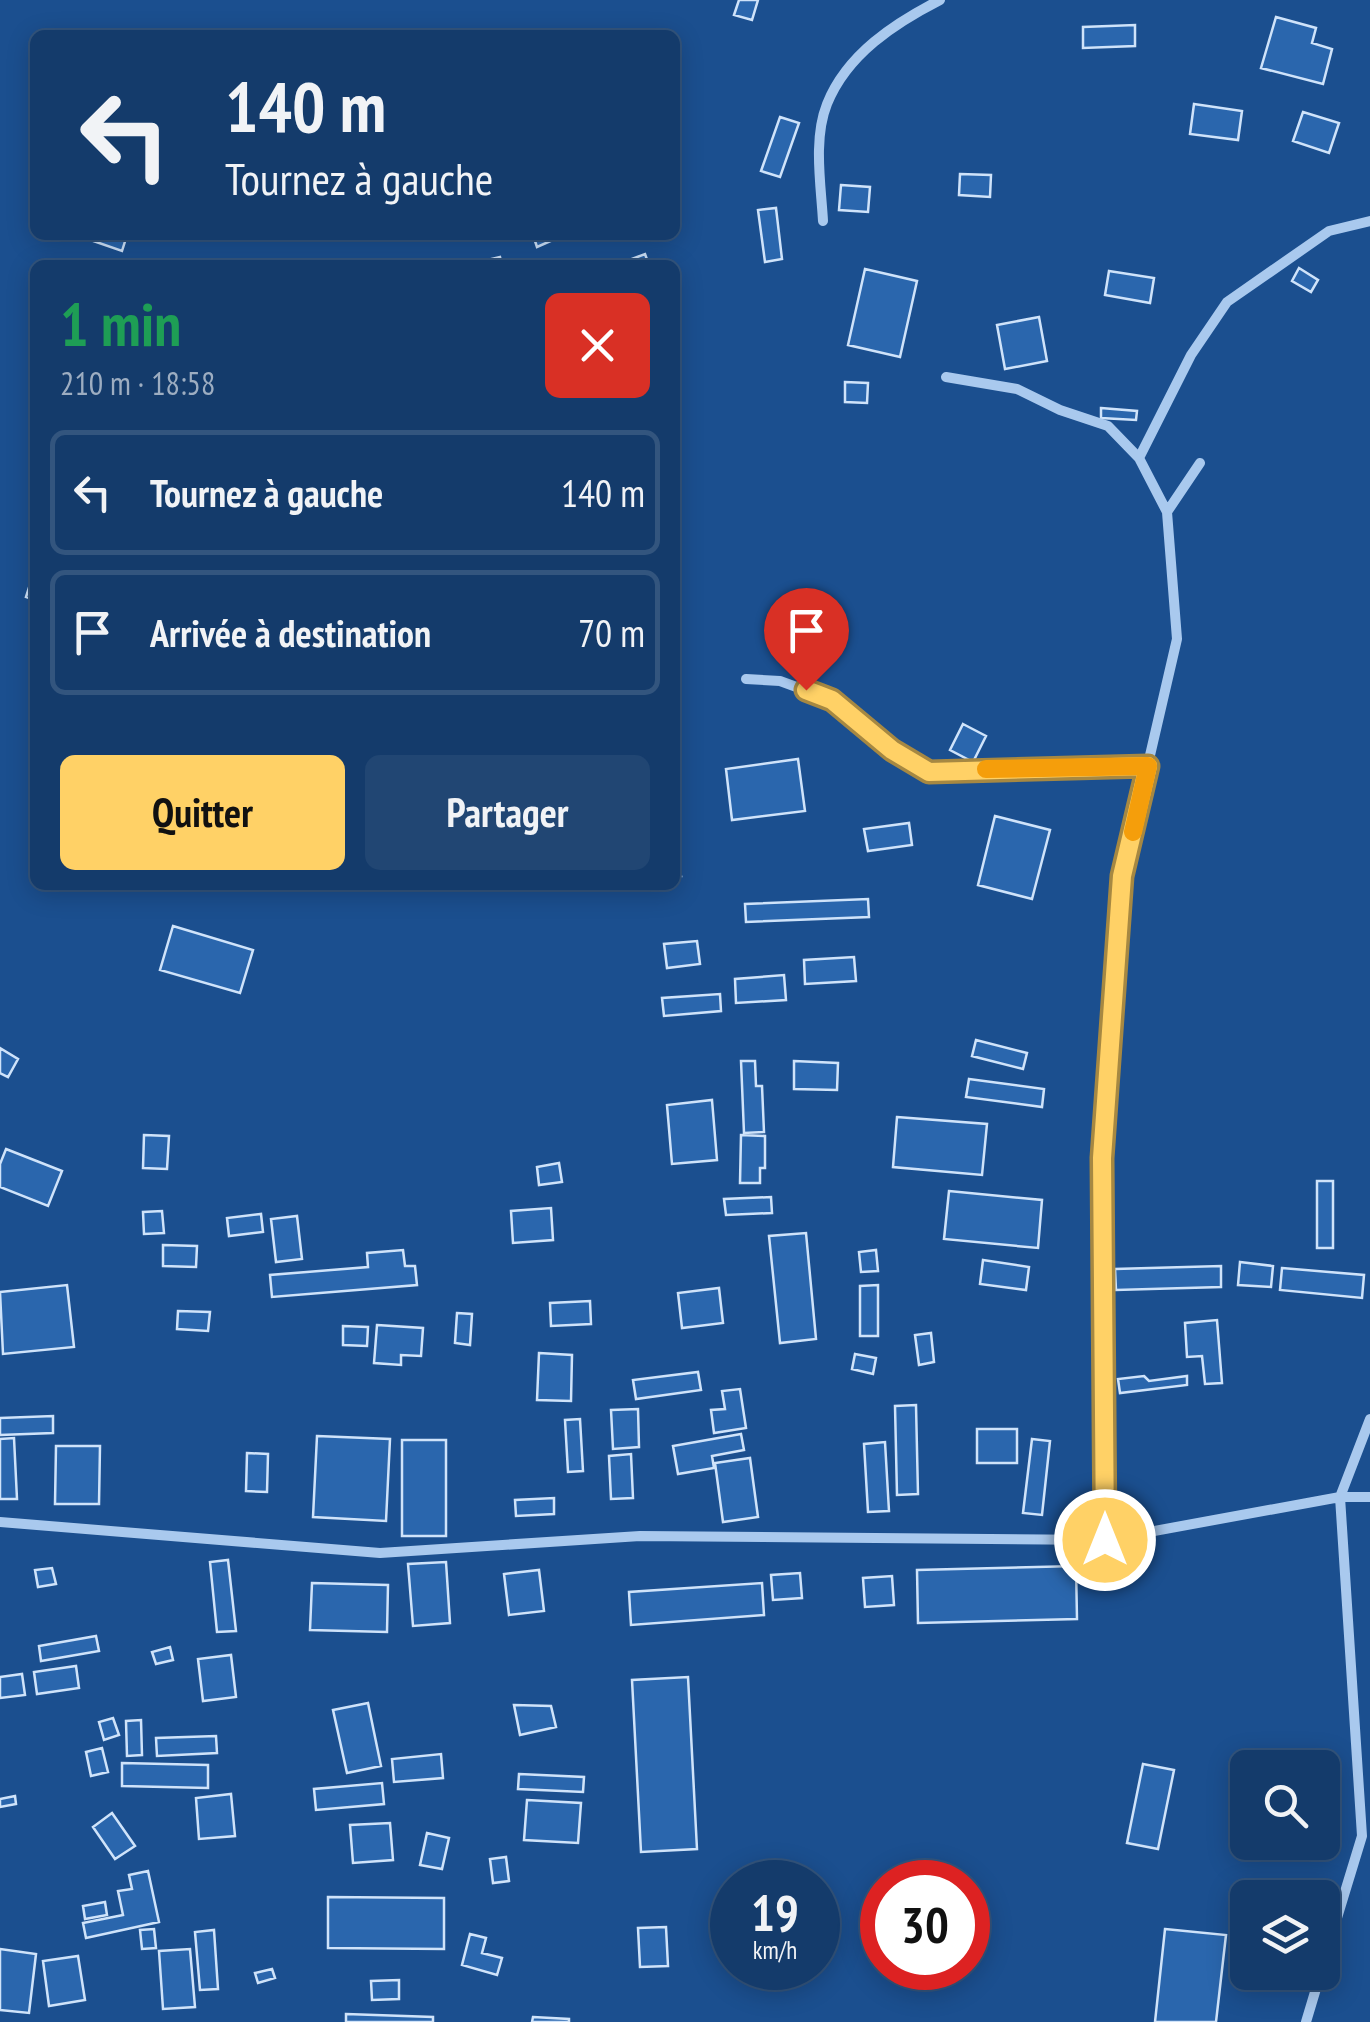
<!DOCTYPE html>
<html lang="fr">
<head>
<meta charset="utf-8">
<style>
  :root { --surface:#143b6b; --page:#214673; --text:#f1f3f6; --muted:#9dadc1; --line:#33557e; --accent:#ffd166 }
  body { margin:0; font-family:"PT Sans Narrow",sans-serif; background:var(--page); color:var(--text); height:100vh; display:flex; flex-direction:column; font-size:38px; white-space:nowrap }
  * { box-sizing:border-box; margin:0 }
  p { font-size:32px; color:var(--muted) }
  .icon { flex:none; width:55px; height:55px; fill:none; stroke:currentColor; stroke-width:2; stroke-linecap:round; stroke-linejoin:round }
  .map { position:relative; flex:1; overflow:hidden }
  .drawer { position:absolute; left:30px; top:260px; width:650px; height:630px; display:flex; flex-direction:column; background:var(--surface); border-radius:15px; box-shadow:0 5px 25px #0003,0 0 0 2px var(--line) }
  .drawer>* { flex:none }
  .banner { position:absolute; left:30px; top:30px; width:650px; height:210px; border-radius:15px; box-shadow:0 5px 25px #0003,0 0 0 2px var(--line); background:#143b6b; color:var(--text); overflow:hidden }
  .controls { position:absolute; left:1230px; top:1750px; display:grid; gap:20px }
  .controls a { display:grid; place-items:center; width:110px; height:110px; border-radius:15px; background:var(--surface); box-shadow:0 5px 25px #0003,0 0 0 2px var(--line); font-size:50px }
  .speed { position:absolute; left:710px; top:1860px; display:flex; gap:20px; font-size:50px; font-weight:700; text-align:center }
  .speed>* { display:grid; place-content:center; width:130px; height:130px; border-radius:50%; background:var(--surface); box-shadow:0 5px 25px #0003,0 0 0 2px var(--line); line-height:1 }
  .speed small { font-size:25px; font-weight:400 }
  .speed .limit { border:15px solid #d22; background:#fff; color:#111 }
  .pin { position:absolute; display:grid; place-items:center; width:85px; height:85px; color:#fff; margin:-102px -42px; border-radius:50% 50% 50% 0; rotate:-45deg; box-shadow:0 0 10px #0007 }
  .pin .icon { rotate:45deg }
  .me { position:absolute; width:110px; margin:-55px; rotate:0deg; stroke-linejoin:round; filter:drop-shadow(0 0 8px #0008) }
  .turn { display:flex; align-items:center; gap:35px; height:210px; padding:0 30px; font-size:45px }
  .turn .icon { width:130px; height:130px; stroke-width:2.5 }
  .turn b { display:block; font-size:70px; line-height:85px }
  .round { display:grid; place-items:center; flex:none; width:105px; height:105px; border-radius:15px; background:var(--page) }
  .summary { display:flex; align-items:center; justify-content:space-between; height:170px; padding:0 30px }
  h1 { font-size:60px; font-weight:700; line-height:75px; color:#1e9e55 }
  .action { display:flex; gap:20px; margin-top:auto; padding:20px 30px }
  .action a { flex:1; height:115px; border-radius:15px; background:var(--accent); color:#111; font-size:40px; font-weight:700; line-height:115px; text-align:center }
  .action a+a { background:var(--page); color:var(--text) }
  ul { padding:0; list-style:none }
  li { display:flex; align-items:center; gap:30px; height:125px; margin:0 20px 15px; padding:0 10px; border:5px solid var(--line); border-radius:15px }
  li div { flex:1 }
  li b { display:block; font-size:38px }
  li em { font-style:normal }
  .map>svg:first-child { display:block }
  .building { fill:#2a66ad; stroke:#cfe3fa; stroke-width:2.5 }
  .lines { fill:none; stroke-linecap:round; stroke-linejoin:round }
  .minor { stroke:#a9c9ee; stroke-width:10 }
  .route-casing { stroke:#a68842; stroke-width:25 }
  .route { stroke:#ffd166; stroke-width:18 }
  .slow { stroke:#f59e0b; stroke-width:18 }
</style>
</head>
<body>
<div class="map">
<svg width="1370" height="2022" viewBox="0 0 1370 2022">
  <rect width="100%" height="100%" fill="#1b4f8f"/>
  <!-- building -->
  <path class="building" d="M739,0H758L752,20L734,15Z
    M1276,17L1316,28L1312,43L1332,49L1323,84L1261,68Z
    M1135,25V46L1083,48V27Z
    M1194,104L1242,111L1238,140L1190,134Z
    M1303,112L1339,123L1329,153L1293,141Z
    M780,117L799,123L780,177L761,171Z
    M675,140H680L679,188H675Z
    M960,174L991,175L990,197L959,195Z
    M841,185L870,187L868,212L839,210Z
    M776,208L782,259L765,262L758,210Z
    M76,235H127L122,251Z
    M533,235H559L560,237L537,247Z
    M645,254L649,265H616Z
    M500,257L502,265H466Z
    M1299,268L1318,280L1311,292L1292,281Z
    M865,269L917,281L900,357L848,345Z
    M1109,271L1154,278L1150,303L1105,295Z
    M1039,317L1047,361L1005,369L997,325Z
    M845,382L868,383L867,403L845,402Z
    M1101,408L1137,411L1136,420L1101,418Z
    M32,578H35V600L26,597Z
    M963,724L986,736L973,762L950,750Z
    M798,759L805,811L732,820L726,769Z
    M995,816L1050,830L1032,899L978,885Z
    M909,823L912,845L868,851L864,829Z
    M675,851L681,876H675Z
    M868,899L869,917L746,922L745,904Z
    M173,926L253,950L240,993L160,970Z
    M697,941L700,964L667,968L664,944Z
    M854,957L856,981L805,984L804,960Z
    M784,975L786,1000L736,1003L735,979Z
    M720,994L721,1011L664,1016L662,998Z
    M976,1040L1027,1053L1023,1069L972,1056Z
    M0,1048L18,1059L8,1077L0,1073Z
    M741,1061H755L756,1086H762L764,1132L744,1133Z
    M794,1061L838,1063L837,1090L794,1089Z
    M969,1079L1044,1089L1042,1107L966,1097Z
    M712,1100L717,1160L672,1164L667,1105Z
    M897,1117L987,1124L982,1175L893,1167Z
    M144,1135L169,1136L167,1169L143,1168Z
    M741,1135L765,1136V1168H760V1183H740Z
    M6,1149L62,1171L48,1206L0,1187V1164Z
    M559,1163L562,1182L539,1185L537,1167Z
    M1317,1181H1333V1248H1317Z
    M949,1191L1042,1200L1038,1248L944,1239Z
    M771,1197L772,1213L726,1215L724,1199Z
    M551,1208L553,1240L513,1243L511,1211Z
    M162,1211L164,1233L144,1234L143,1212Z
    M261,1214L263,1232L229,1236L227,1218Z
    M297,1216L302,1259L276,1262L271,1219Z
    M806,1233L816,1339L780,1343L769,1236Z
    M163,1245L197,1246L196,1267L163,1266Z
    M403,1250L405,1266H415L417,1285L272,1297L270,1275L368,1267L367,1253Z
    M876,1250L878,1271L861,1272L859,1252Z
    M983,1260L1029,1267L1026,1290L980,1284Z
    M1240,1262L1273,1266L1271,1287L1238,1285Z
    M1221,1266V1287L1116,1290L1115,1269Z
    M1282,1268L1364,1275L1362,1298L1280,1290Z
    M67,1285L74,1347L3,1354L0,1292Z
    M878,1285V1336H860V1286Z
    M719,1288L723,1323L682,1328L678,1293Z
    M590,1301L591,1324L551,1326L550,1303Z
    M178,1311L210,1312L208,1331L177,1329Z
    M457,1313L472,1314L470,1345L455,1343Z
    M1217,1320L1222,1383L1205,1384L1202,1356L1187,1357L1185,1323Z
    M377,1325L423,1328L421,1356L401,1355V1365L374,1363Z
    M343,1326L368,1327L367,1346L343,1345Z
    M931,1333L934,1362L919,1365L915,1335Z
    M539,1353L572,1355L571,1401L537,1400Z
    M855,1354L876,1358L873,1374L852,1369Z
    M698,1372L701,1390L636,1399L633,1380Z
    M1144,1376L1149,1381L1187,1376V1385L1120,1393L1118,1379Z
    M740,1389L746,1428L714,1433L711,1410L725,1409L722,1391Z
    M916,1405L918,1494L897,1495L895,1406Z
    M638,1409L639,1447L613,1449L611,1410Z
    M53,1416V1433L0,1435V1418Z
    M580,1419L583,1471L568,1472L565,1420Z
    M977,1429H1017V1463H977Z
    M741,1434L744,1450L712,1456L714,1468L678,1474L673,1446Z
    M317,1436L390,1439L386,1521L313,1517Z
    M14,1438L17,1499H0V1439Z
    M1032,1439L1050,1441L1042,1515L1023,1513Z
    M402,1440H446V1536H402Z
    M885,1442L889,1511L868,1512L864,1444Z
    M56,1446H100L99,1504H55Z
    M247,1453L268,1454L267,1492L246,1491Z
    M631,1454L633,1498L611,1499L609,1456Z
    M750,1458L758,1517L723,1522L715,1463Z
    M554,1498V1514L516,1516L515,1500Z
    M228,1560L236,1631L217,1632L210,1562Z
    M446,1562L450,1623L413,1626L408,1564Z
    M1076,1566L1077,1619L918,1623L917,1570Z
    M52,1568L56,1584L38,1587L35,1570Z
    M539,1570L544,1611L509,1615L504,1574Z
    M800,1573L802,1598L773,1600L771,1575Z
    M892,1576L894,1605L865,1607L863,1578Z
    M312,1583L388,1585L387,1632L310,1630Z
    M762,1583L764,1615L631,1625L629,1592Z
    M96,1636L99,1651L41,1661L39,1646Z
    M170,1647L173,1660L156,1664L152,1652Z
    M231,1655L236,1697L203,1701L198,1659Z
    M76,1666L79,1688L37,1694L34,1672Z
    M22,1674L25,1695L0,1698V1677Z
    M688,1677L697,1849L641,1852L632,1680Z
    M368,1703L381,1766L347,1773L333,1710Z
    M514,1705L551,1706L556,1727L520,1735Z
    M113,1718L119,1735L104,1740L99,1722Z
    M141,1720L142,1755L127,1756L126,1721Z
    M216,1736L217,1753L157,1756L156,1738Z
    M102,1748L108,1772L91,1776L86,1752Z
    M441,1754L443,1778L394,1782L392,1759Z
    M122,1763L208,1765V1788L122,1786Z
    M1143,1764L1174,1770L1158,1849L1127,1843Z
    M519,1774L584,1777L583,1792L518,1789Z
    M382,1783L384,1804L316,1810L314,1789Z
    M231,1794L235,1836L199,1839L196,1798Z
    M15,1796L16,1804L0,1807V1799Z
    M527,1800L581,1803L578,1843L524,1840Z
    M112,1813L135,1846L115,1859L93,1827Z
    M390,1823L393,1860L353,1863L350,1825Z
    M427,1833L449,1838L442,1869L420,1865Z
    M506,1857L509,1881L493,1883L490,1859Z
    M148,1871L159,1922L86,1938L83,1923L123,1915L118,1891L132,1889L129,1875Z
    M328,1897L444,1898V1949L328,1948Z
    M105,1902L107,1915L85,1919L83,1906Z
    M666,1927L668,1966L640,1967L638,1928Z
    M154,1929L156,1948L142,1949L140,1930Z
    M1165,1929L1226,1935L1216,2022H1155Z
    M214,1930L218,1989L200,1990L195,1932Z
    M470,1934L486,1938L482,1953L502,1958L497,1975L462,1965Z
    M0,1949L36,1954L29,2013L0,2010Z
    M190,1949L195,2007L163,2009L159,1951Z
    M78,1956L85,2000L49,2006L43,1961Z
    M272,1969L275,1978L258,1983L255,1973Z
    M399,1980V1999L372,2000L371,1981Z
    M346,2014L433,2017V2022H346Z
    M533,2017L569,2019V2022H532Z"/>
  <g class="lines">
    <!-- minor -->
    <path class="minor" d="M823,221C821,185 813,139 827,104C847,54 895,23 940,0
      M946,377L1017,389L1060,410L1108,426L1139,458L1167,512
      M1139,458L1191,355L1227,302L1329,231L1370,221
      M746,679L780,681L832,700L892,750L929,772L1148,766
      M0,1522L380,1553L640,1536L1105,1540L1340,1497H1370
      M1105,1540L1102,1158L1122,876L1177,639L1167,512L1200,463
      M1322,1967L1362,1836L1340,1497L1370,1419
      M1306,2022L1321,1972"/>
  </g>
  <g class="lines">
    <!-- route casing -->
    <g class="route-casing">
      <path id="route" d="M806,690L832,700L892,750L929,772L1148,766L1122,876L1102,1158L1105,1540"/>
    </g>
    <!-- route -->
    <use href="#route" class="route"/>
    <!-- slow -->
    <path class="slow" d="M986,769L1148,766L1133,832"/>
  </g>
</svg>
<div class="controls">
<a><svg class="icon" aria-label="search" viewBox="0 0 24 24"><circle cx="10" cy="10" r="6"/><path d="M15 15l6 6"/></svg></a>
<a><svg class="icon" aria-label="layers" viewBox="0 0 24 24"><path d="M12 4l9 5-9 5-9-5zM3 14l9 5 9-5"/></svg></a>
</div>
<div class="speed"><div>19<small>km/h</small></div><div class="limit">30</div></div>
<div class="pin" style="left:806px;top:690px;background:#d93025"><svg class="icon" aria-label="arrive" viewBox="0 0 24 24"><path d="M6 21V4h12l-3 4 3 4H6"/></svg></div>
<svg class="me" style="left:1105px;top:1540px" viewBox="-20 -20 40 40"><circle r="17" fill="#ffd166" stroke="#fff" stroke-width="3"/><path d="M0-11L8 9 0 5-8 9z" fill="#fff"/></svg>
<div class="banner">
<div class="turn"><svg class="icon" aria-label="left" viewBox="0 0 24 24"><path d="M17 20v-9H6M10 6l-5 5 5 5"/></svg><div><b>140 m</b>Tournez à gauche</div></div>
</div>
<section class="drawer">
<div class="summary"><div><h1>1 min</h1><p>210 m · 18:58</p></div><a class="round" style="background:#d93025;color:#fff"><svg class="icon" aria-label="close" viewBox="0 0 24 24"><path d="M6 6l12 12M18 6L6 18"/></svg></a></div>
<ul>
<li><svg class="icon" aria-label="left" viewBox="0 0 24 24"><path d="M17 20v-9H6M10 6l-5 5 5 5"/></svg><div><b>Tournez à gauche</b></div><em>140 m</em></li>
<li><svg class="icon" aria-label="arrive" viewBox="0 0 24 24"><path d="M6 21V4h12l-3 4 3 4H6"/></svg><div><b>Arrivée à destination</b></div><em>70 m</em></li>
</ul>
<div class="action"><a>Quitter</a><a>Partager</a></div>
</section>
</div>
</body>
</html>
